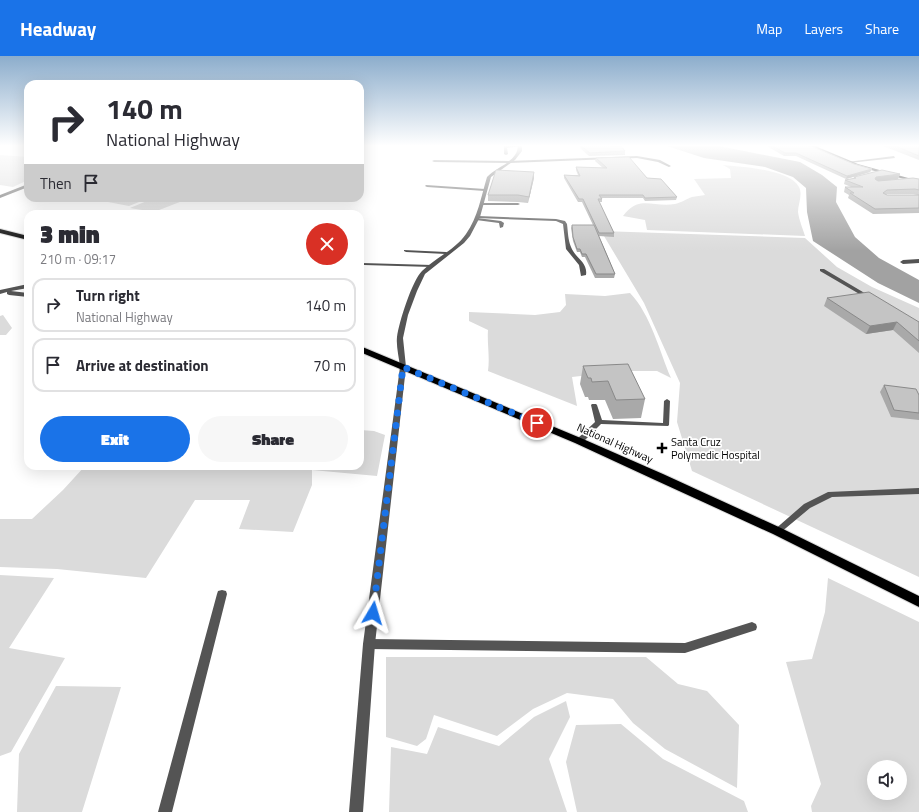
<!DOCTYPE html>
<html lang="en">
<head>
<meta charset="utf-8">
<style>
  :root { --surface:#fff; --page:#f7f7f7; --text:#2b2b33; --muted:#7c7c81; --line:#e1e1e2; --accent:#1a73e8 }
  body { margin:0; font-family:"Titillium Web",sans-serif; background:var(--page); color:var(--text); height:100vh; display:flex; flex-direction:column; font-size:15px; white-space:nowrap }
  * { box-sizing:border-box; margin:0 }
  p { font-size:13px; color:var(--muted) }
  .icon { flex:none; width:22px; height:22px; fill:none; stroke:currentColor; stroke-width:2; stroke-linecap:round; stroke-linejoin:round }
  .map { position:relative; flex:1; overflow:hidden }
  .details { position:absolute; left:24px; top:154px; width:340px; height:260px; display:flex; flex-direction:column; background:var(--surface); border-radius:12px; box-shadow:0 4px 16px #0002 }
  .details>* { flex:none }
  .hud { position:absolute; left:24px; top:24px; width:340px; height:122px; border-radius:12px; box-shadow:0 4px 16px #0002; background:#fff; color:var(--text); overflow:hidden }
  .fabs { position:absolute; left:867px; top:704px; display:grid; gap:8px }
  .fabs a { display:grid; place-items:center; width:40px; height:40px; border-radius:50%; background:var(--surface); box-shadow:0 4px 16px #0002; font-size:20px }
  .pin { position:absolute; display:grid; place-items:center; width:34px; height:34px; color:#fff; margin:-17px; border:2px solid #fff; border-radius:50%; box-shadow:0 1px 4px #0007 }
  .me { position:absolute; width:44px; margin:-22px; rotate:7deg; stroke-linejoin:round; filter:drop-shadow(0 0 3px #0008) }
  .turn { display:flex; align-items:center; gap:14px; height:84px; padding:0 16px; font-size:18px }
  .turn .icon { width:52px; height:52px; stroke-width:2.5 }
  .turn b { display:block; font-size:28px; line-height:34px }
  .then { display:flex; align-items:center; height:38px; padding:0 16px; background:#0003; gap:8px; font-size:15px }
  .round { display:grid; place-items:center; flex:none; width:42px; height:42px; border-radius:21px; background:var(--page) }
  .overview { display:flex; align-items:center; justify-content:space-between; height:68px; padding:0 16px }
  h1 { font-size:24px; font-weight:800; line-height:30px }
  .button { display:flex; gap:8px; margin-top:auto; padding:8px 16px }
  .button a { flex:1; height:46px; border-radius:24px; background:var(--accent); color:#fff; font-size:16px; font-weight:800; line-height:46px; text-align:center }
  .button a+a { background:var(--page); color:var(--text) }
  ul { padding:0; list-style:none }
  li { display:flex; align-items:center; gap:12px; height:54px; margin:0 8px 6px; padding:0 8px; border:2px solid var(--line); border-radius:12px }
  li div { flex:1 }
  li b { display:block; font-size:15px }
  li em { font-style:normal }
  header { display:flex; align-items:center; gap:24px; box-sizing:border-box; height:56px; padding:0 20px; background:var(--accent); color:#fff }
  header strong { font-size:19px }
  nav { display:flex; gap:22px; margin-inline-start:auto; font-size:14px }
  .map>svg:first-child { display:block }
  .green { fill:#dbdbdb; fill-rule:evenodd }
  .water { fill:#a2a2a2 }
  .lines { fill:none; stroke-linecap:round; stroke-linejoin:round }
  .primary-casing { stroke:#dbdbdb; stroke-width:2 }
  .service { fill:#545454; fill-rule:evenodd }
  .minor { fill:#545454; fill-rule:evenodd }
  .tertiary { fill:#545454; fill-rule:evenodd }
  .secondary { fill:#212121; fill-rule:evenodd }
  .primary { fill:#000; fill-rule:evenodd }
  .wall { fill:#a9a9a9; fill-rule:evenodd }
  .shaded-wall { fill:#898989 }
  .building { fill:#c4c4c4; stroke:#898989 }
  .route { stroke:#1a73e8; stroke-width:7; stroke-dasharray:0 12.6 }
  .poi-dot { fill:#000; stroke:#fff; stroke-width:1.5 }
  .labels { text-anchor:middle; stroke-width:3.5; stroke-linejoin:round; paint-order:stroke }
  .poi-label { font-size:11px; fill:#000; stroke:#fff; text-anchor:start }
  .street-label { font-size:11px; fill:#000; stroke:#fff }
</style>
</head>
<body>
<header>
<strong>Headway</strong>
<nav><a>Map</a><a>Layers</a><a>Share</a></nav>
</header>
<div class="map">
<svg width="919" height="756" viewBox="0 0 919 756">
  <rect width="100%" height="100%" fill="#fff"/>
  <!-- green -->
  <path class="green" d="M0,99L28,101V124L13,131L0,129Z
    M723,109C741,111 789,113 799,131C803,139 798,148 798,156C799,164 803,173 805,180L647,174L645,164L623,160C639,138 653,152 675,148C683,146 686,143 692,141C696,140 701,140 705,139L694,123L731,122L730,113Z
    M87,142H149L129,150Z
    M154,142H190L154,156L130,152Z
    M601,175L805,182L837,211L872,231L919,252V521L692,415L677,366L680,327L644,247Z
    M630,237C651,259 659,294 671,322L657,315H624L572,321L577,350L488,315C490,301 487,288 488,274L469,265V256L535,259L560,256L566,249L565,238L605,240Z
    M3,259L12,272L6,279H0V260Z
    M360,374L374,375L385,379L377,420L312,414V429L293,476L239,473L250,444H195L146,522L57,513L0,511V463H32L63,434L85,410H360Z
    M0,519L54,522L9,592L65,602L11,696L0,700Z
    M828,522L919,566V756H812L811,750L821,728L786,606L812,603L825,556ZM874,711H900V737H874Z
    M386,601H646L678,628L707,635L739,669L737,732L665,693L633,667L613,643L567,637L533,653L497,680L434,659L426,683L417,690L386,681Z
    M56,630L121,631L82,756H17L19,698Z
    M566,645L570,661L549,703L567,756H389L391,691L427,698L438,671L499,690L534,661Z
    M621,668L663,703L744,745L748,756H577L566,706L576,669Z"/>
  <!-- water -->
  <path class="water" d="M664,89H714L800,106L822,119L837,131L836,146L855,181L879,202L919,224V247L878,227L813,185L807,156L806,132L793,121L765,111L704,102Z"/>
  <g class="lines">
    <!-- primary casing -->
    <g class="primary-casing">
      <path id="primary" d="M0,173L28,180V184L0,177Z
        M360,290L583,383L663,418L781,472L919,540V551L773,478L655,424L575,387L360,296Z"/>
    </g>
    <!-- service -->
    <path class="service" d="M518,89L522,90L507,92L508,98L506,99L504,98V90Z
      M894,100L895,102L849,107L847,106Z
      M426,129L485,133L487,134L485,135L427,131L425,130Z
      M481,147H518L520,148L518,149H481Z
      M477,162L501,165L504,167L503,171L500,172L499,167L476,164L475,163Z
      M404,194L446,196L448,197L446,198L406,196L404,195Z
      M362,207L432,209L434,210L432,211L364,209L362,208Z
      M820,213H824L873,242L870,244L868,243L820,215Z
      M667,343L670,345L669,369L668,370L601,368L582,387H579L575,385L595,366L591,349L592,348H596L597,349L602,364L663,367L664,345Z
      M919,432V438L832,441L810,452L780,477L777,478L774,477L773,475L804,448L828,436Z"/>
    <!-- minor -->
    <path class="minor" d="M810,89H835L811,91Z
      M637,100L660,104L671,110L669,111L658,106L637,102L509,107L434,106L432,105L434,104L509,105Z
      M28,128V131L0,142V139Z
      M478,160L556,163L565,165L567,168C568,176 568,184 571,191C575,202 588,206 586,219L581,220L579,209L566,193L563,168L556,165L476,162V161Z
      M919,203V207L903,208L900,206L903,204Z
      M28,228V232L11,235L28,237V241L9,239L7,238V236L0,238V234Z
      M222,534L226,535L227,538L172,756H158L217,538L218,535Z
      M752,566L756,568L757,571L756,574L685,597L369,593L365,591L363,588L365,585L369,583L685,587Z"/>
    <!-- tertiary -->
    <path class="tertiary" d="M518,89H522V95L515,104L491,121L480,161L470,180L464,187L425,218L417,235L408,259L403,282L406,311L375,588L363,756H349L363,588L400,311C399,301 396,290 397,281C399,266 412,225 422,215C435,202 455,194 466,178C478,161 481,141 487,121C497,110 518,106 518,89Z"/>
    <!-- secondary -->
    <path class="secondary" d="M807,89H813L858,108L919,125V127L856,110Z"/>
    <!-- primary -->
    <use href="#primary" class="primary"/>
  </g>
  <!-- wall -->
  <path class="wall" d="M580,89H609L611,90L625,95V99L589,100L580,92Z
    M765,89H808L854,108L872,113L870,116L846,123L796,100H784Z
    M884,89H919V104L883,90Z
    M596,102L647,122L677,141L676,144L645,145L643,142H601L602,143V146H599L614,177V181L599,180L615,218L614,222H595L585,201H582L580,196H577L573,185L571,172L572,169H593L582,146H578L564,122V119H578L576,114V111L603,112L595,105Z
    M534,116V122L528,147L518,146L488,145V139Z
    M900,118L898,123L887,124L919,123V157L873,158L848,142L849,139L844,136L845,131H851L844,128L845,124L853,123L854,121ZM886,138H913L918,139H887Z
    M827,242L919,266V297L893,274L866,278L824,250Z
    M583,310L645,343L641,362L613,363L605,344H589L588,341H585L580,328Z
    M884,329L919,339V364L891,361L880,336Z"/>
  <!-- shaded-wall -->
  <path class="shaded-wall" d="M872,113L870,116L846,123L847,120Z
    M534,116V122L528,147L529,141Z
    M900,118L898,123L875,126V123L876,121Z
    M897,266L893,274L866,278L870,270Z"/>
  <!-- building -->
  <path class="building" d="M580,89H609L611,90H621L625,95L590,97Z
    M771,89H808L854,108L872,113L847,120L796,97H785Z
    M893,89H919V100Z
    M629,101L647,122L661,123L677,141L645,142L643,139H599L602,143H598L614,177H599L583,143H579L564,119L580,120L576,111L607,112L596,102Z
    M496,114L534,116L529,141L518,139H488Z
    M882,114L900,118L876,121L875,123L878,125L913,122L919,123V134L915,133L887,134L883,137L887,139H919V152L875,153L850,137H854L845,131H863L845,124L856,122L854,121Z
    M572,169H594L615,218H596L586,198H582L580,193H577L573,181Z
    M869,236L919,266V285L897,266L870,270L827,242Z
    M628,308L645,343L616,344L608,325L592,326L591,322H588L583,310Z
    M884,329L916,333L919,339V357L894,354Z"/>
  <!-- sky -->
  <linearGradient id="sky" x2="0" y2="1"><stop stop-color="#8cadcc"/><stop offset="0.46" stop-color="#fff"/><stop offset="1" stop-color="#fff" stop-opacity="0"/></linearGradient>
  <rect width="919" height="195" fill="url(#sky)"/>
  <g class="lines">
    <!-- route -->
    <path class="route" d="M373,557L403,311L537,367"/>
  </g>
  <!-- markers -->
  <path class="poi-dot" d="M660 386h4v4h4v4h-4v4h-4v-4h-4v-4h4z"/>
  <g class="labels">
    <!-- poi labels -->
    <g class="poi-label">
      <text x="671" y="390">Santa Cruz<tspan x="671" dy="13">Polymedic Hospital</tspan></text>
    </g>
    <!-- street labels -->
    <g class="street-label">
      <text transform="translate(615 387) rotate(24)" y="4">National Highway</text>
    </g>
  </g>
</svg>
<div class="fabs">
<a><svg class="icon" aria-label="sound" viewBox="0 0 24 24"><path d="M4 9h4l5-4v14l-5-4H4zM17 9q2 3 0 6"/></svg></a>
</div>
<div class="pin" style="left:537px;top:367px;background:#d93025"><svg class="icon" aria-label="arrive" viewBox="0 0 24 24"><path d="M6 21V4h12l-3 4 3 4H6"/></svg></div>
<svg class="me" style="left:373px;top:557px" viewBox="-20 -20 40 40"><path d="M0-17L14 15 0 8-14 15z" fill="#1a73e8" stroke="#fff" stroke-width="4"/></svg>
<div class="hud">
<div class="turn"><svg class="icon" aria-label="right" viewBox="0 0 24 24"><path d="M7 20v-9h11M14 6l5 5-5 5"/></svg><div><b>140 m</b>National Highway</div></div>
<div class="then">Then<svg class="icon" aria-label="arrive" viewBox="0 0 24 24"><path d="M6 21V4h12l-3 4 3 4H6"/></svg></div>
</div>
<section class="details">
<div class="overview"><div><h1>3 min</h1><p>210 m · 09:17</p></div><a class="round" style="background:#d93025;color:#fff"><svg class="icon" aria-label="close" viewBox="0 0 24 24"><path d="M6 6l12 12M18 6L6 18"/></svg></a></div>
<ul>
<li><svg class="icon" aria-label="right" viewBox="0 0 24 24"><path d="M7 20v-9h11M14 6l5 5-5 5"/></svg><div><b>Turn right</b><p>National Highway</p></div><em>140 m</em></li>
<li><svg class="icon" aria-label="arrive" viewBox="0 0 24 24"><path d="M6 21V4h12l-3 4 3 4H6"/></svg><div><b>Arrive at destination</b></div><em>70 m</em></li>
</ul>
<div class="button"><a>Exit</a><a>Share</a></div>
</section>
</div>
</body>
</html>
